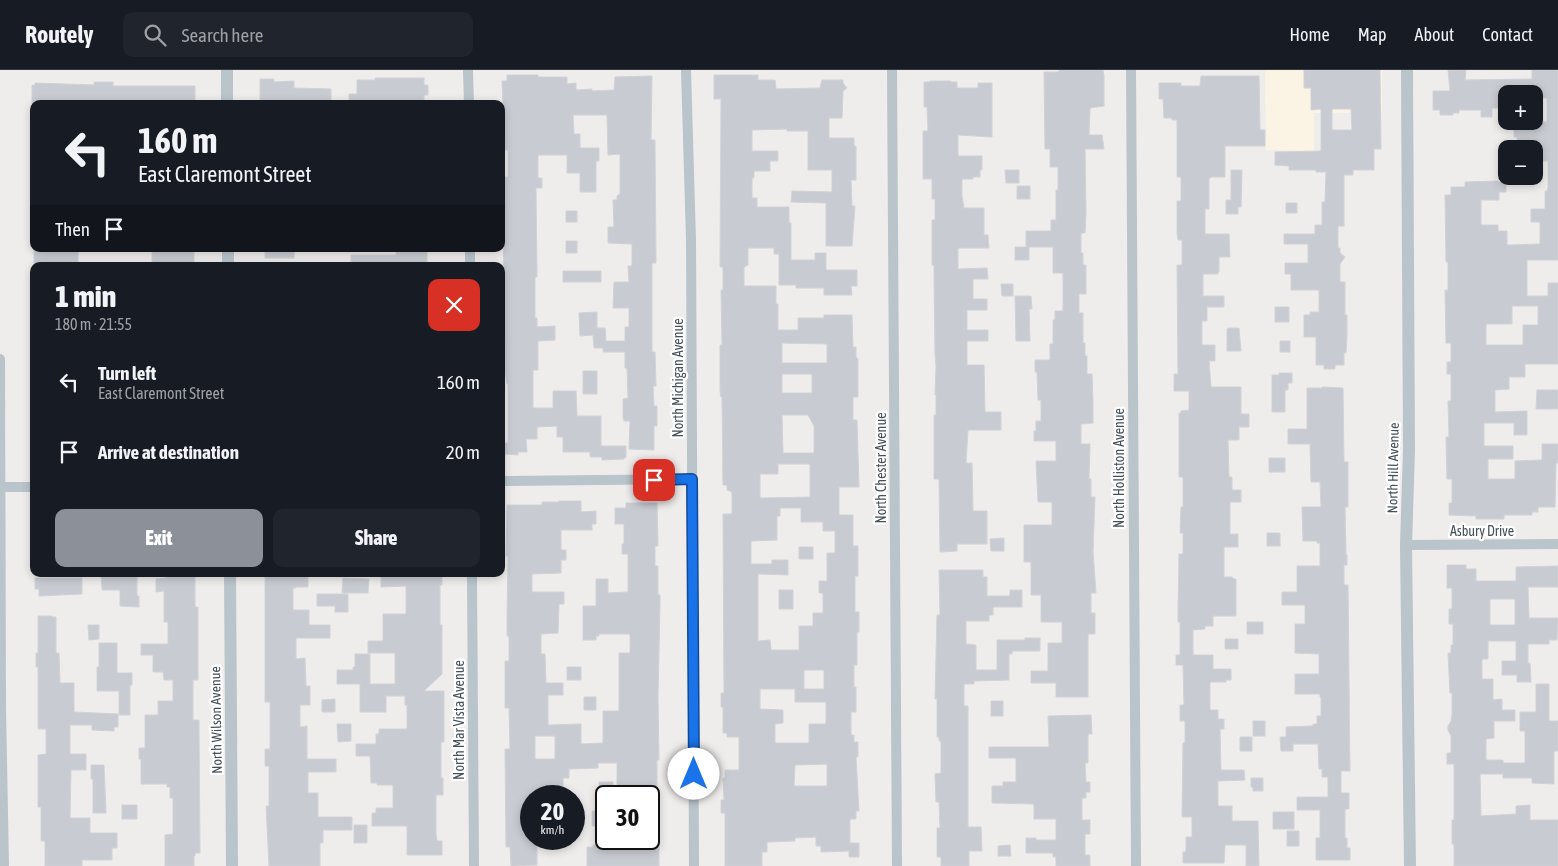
<!DOCTYPE html>
<html lang="en">
<head>
<meta charset="utf-8">
<style>
  :root { --surface:#171b24; --page:#20242c; --text:#f1f3f6; --muted:#9ea1a6; --line:#363941; --accent:#8c9099 }
  body { margin:0; font-family:"Asap Condensed",sans-serif; background:var(--page); color:var(--text); height:100vh; display:flex; flex-direction:column; font-size:19px; white-space:nowrap }
  * { box-sizing:border-box; margin:0 }
  p { font-size:16px; color:var(--muted) }
  .icon { flex:none; width:28px; height:28px; fill:none; stroke:currentColor; stroke-width:2; stroke-linecap:round; stroke-linejoin:round }
  .map { position:relative; flex:1; overflow:hidden }
  .details { position:absolute; left:30px; top:192px; width:475px; height:315px; display:flex; flex-direction:column; background:var(--surface); border-radius:10px; box-shadow:0 2px 8px #0003 }
  .details>* { flex:none }
  .top-card { position:absolute; left:30px; top:30px; width:475px; height:152px; border-radius:10px; box-shadow:0 2px 8px #0003; background:#171b24; color:var(--text); overflow:hidden }
  .fabs { position:absolute; left:1498px; top:15px; display:grid; gap:10px }
  .fabs a { display:grid; place-items:center; width:45px; height:45px; border-radius:10px; background:var(--surface); box-shadow:0 2px 8px #0003; font-size:25px }
  .speed { position:absolute; left:520px; top:715px; display:flex; gap:10px; font-size:25px; font-weight:700; text-align:center }
  .speed>* { display:grid; place-content:center; width:65px; height:65px; border-radius:50%; background:var(--surface); box-shadow:0 2px 8px #0003; line-height:1 }
  .speed small { font-size:12px; font-weight:400 }
  .speed .limit { border:2px solid #111; border-radius:8px; background:#fff; color:#111 }
  .pin { position:absolute; display:grid; place-items:center; width:42px; height:42px; color:#fff; margin:-21px; border-radius:10px; box-shadow:0 2px 8px #0006 }
  .me { position:absolute; width:55px; margin:-28px; rotate:0deg; stroke-linejoin:round; filter:drop-shadow(0 0 4px #0008) }
  .turn { display:flex; align-items:center; gap:18px; height:105px; padding:0 25px; font-size:22px }
  .turn .icon { width:65px; height:65px; stroke-width:2.5 }
  .turn b { display:block; font-size:35px; line-height:42px }
  .then { display:flex; align-items:center; height:48px; padding:0 25px; background:#0003; gap:10px; font-size:19px }
  .round { display:grid; place-items:center; flex:none; width:52px; height:52px; border-radius:10px; background:var(--page) }
  .headline { display:flex; align-items:center; justify-content:space-between; height:85px; padding:0 25px }
  h1 { font-size:30px; font-weight:800; line-height:38px }
  .primary-button { display:flex; gap:10px; margin-top:auto; padding:10px 25px }
  .primary-button a { flex:1; height:58px; border-radius:10px; background:var(--accent); color:#fff; font-size:20px; font-weight:800; line-height:58px; text-align:center }
  .primary-button a+a { background:var(--page); color:var(--text) }
  ul { padding:0; list-style:none }
  li { display:flex; align-items:center; gap:15px; height:70px; padding:0 25px }
  li div { flex:1 }
  li b { display:block; font-size:19px }
  li em { font-style:normal }
  header { display:flex; align-items:center; gap:30px; box-sizing:border-box; height:70px; padding:0 25px; background:var(--surface); border-bottom:1px solid var(--line) }
  header strong { font-size:24px }
  nav { display:flex; gap:28px; margin-inline-start:auto; font-size:18px }
  .search { width:350px; height:45px; background:var(--page); display:flex; align-items:center; gap:12px; box-sizing:border-box; padding:0 18px; border-radius:10px; color:var(--muted); font-size:19px }
  .map>svg:first-child { display:block }
  .commercial { fill:#fbf3e3 }
  .building { fill:#c8cbd1; stroke:#d0d2d7; fill-rule:evenodd }
  .lines { fill:none; stroke-linecap:round; stroke-linejoin:round }
  .minor { stroke:#bac4cb; stroke-width:10 }
  .tertiary { stroke:#bac4cb; stroke-width:12 }
  .route-casing { stroke:#114b97; stroke-width:12 }
  .route { stroke:#1a73e8; stroke-width:9 }
  .labels { text-anchor:middle; stroke-width:4.5; stroke-linejoin:round; paint-order:stroke }
  .street-label { font-size:14px; fill:#455058; stroke:#fff }
</style>
</head>
<body>
<header>
<strong>Routely</strong>
<div class="search"><svg class="icon" aria-label="search" viewBox="0 0 24 24"><circle cx="10" cy="10" r="6"/><path d="M15 15l6 6"/></svg>Search here</div>
<nav><a>Home</a><a>Map</a><a>About</a><a>Contact</a></nav>
</header>
<div class="map">
<svg width="1558" height="796" viewBox="0 0 1558 796">
  <rect width="100%" height="100%" fill="#efecec"/>
  <!-- commercial -->
  <path class="commercial" d="M1265,0H1382V43H1314V81L1266,80Z"/>
  <!-- building -->
  <path class="building" d="M1059,0H1103L1104,6V36L1090,38L1089,65H1102L1104,79H1085L1086,142L1085,163H1081V183H1083V195H1086V224H1079V243H1083V273H1085V286H1087V304H1092L1093,332V353L1081,354V374H1090L1089,409H1091V427H1095L1093,482L1096,523H1091V543H1095V564H1088V627H1056V613H1031V601H1048V573H1062V552H1041V525H1031V492H1024V455H1052V432H1038L1036,391H1056V371H1034V361H1036V351H1041V330H1038L1037,302H1035V290H1050V274H1053V250H1055V241H1063V203H1053V177H1029V190H1015V177H1026V161H1051V150H1056V120H1058V97H1050V79H1045L1044,2H1059Z
    M1304,0H1380L1381,79H1374V100H1353V105H1344V156H1338V178H1340V183L1345,187L1340,194V212H1345V245H1347V265L1346,283H1344V295H1335V299H1324V295H1316V267H1304V245H1310V242H1319V220H1291V204H1285V193H1308V174H1284V164H1315V155H1322V132H1325L1326,102H1316V100H1289V96L1275,95V82L1321,81V39L1311,40V18H1304ZM1332,39H1351L1352,60H1332Z
    M1448,0H1466L1465,10L1532,9V0H1558V190H1527V226H1548V213H1558V294H1525V307H1509V319L1495,320V342L1527,341V365H1514V353H1484V376H1513V389H1488V409H1515V391L1542,390V374H1558V393H1556L1555,437H1538V442H1532V445H1504V449H1476V446L1449,445V433H1452V409H1447L1446,367H1449L1448,331H1451V304H1447V292H1451V273H1446L1445,220H1448V192H1446L1445,125H1451V117H1465V112L1498,111V112H1506V122H1499V130H1481V155H1498V161H1507V175L1540,174V152H1531V139H1545V121H1547L1548,117V91H1534V79H1517V67H1514V51L1547,52V28H1534V24H1506V38H1492V47H1481V40H1459V43H1453V45H1440V40H1433V21H1450ZM1512,236H1538V255H1523V275H1486V254H1512Z
    M507,5H538V7H567V14L576,13V20L592,19V21L614,20L615,7L652,6L651,70H655L656,193H652V282H655L656,316H653L654,336H657V356H654V380L629,379L630,351H624L623,347V329L628,328L627,298H625V282H603V278H594L593,265L580,266L579,243L597,242V258H605L606,271H625V257H629V238H613L614,212H629L628,196H632V174L608,173V157H614L613,130H617V126L620,124V84L608,85L607,45H573L574,64H580V78H599V91H596V122H580V103H567V85H538V108H542V118H536L537,200V207H535V248H537V257L555,256V270L538,271V300H533V338H553V321H576L577,346H601V376H626V387L624,388V389L602,390V387H590V382H563V367H557V356L537,357V369H526L527,382H518V385L505,384L504,373H508V314H507L505,300L503,161H504V107H508V80H505L502,11H507Z
    M714,5H758V10H775L776,19L820,18L822,10H843V13L847,18L843,21L842,48H829V68H854V76H856V110H851L852,136H855L852,176H826V133L791,132L792,121L832,122V100H808V61H787V59L752,60V81H778V91H770V101H754V108H752V128H757V137H789V153H791V190H815V183H826V200H857V216H851L852,225H824V218H796V215H779V184H774V178H748V195L744,197V216H776V234H778V260H798V248H824V245H852L853,277H856V287L858,289V327H853V350H857L859,417H839V445H853V476H858V506H855V542H859V562H857V595H854V617H856V642H851V665H854V672H858V687H856L859,741H856V749H850V773H859V787H849V781L821,782V776H816V767L795,768V771L767,772V782H762V796H725V743H721V730H724L723,708H725V700H739V667H727V663H723V637H721V623H724L723,444H732V422L727,420V415H723L722,327H721L720,321V275H722L721,220H723V197H720L721,29H714ZM782,273L827,274V293H782ZM782,304H812V323H782ZM782,345H808L814,356V383H783ZM778,394H810V427L760,428V404H778ZM780,438H801V452H823V461H835V483H827V511H819V523H823V543H813V556H799V580H771L770,570L758,571V504L788,505V490H772V494H751V471L777,470V446H780ZM804,600H824V619H804ZM760,619H795V632H826V654H809V673H775V654L783,653V640L760,639ZM827,694V716H794L795,695Z
    M1201,6H1259L1260,60H1265V76H1225V107H1211L1209,109V139H1205V164H1229L1230,187H1219V202H1218V204H1203V226H1224V237H1207V251H1202V275H1215V291H1209L1211,317H1241V344H1249V357H1239V370H1228L1229,407H1232V420H1241V432H1230V464H1238V477H1224V507H1232L1234,509H1236V546H1213V556H1205V559L1193,560V585H1213V599H1231V610H1226V612H1210V640H1218V649H1224V659H1220L1221,700H1244L1245,710L1218,711V736H1232V751H1258L1259,796H1246V775H1225L1224,793H1183V782H1186V767H1192V747H1182L1183,673H1185V651H1180V635H1184L1183,595H1176V585H1180V552H1178V542L1179,484H1183V463H1180L1181,437H1183V407H1179V343H1181V341L1189,340V321H1174V304H1178L1177,195H1182V170H1178L1177,163V131H1181V107H1177V50H1172V48H1164L1163,29H1159V13H1181V16H1200Z
    M375,8H424V15H428V25H424V32L349,34V24H357V10H375Z
    M260,9H274V12L294,11V18L331,19V33L260,34Z
    M930,11H951V12H957V18H978V13H992V67L958,65V86H982V100H980V107H973V109H962V126L964,138H984V165H988L989,178H958V199L987,198L988,209H973V229H987V240H967V260H988V271H967V295H984L985,342H1001V360H968L966,393H972L973,441H987V474H957V481L940,482L939,409H934V345H936V325H935L936,296L935,284L934,203V195H932V150H935V129H932V109H923V61H928L927,37H924V12H930Z
    M94,12H113V16H195V30L194,32L32,34V15H35V13L94,15Z
    M1005,100H1019V113H1006Z
    M1231,100H1242L1241,137H1238V144H1226V130H1231Z
    M1017,116H1030V129H1017Z
    M1286,133H1297V143H1286Z
    M566,141H577V152H566Z
    M566,171H577V183H566Z
    M34,179H78V196L34,195Z
    M152,179H194V196L152,195Z
    M265,179H294V188H265Z
    M396,179H427V196H351V185H396Z
    M563,201H601V212H563Z
    M1001,214H1013V226H1002Z
    M1015,226H1031L1032,239H1029L1030,271H1016Z
    M1275,237H1289V252H1275Z
    M1229,258H1239L1241,281H1227V259Z
    M1280,271H1290V282H1280Z
    M583,301H597V324H583Z
    M1279,303H1292V313H1288V320H1285V342H1272V305H1279Z
    M1322,317L1343,318L1344,392H1348V437H1345L1346,485H1347V495H1344V515H1348L1350,701H1341V723H1349V739H1345V768H1347V778H1350V790H1316V768H1320V740H1297V727H1328V707H1322V699H1319L1318,674H1293V681H1281L1280,667H1286V657L1313,656V654H1317V646H1321V627H1320V624H1295V604H1319V584L1295,583V554H1305V535H1282V522H1297V496H1320V473H1317V471H1303L1302,437H1321L1320,412H1311L1310,374H1288V359H1307V318H1322Z
    M1537,320H1558V339H1536Z
    M1269,388H1285V402H1269Z
    M559,431H581V442L596,441V454H592V460H561V480H566V490H561V503L532,504V522H564V534H559L558,563L541,564V584H545L546,613H563V625H548V655L581,654V674L603,673V641H619V583H630V564H599V566H596V570H583V536H596V509H608V523L628,522V484H622V474H624V454H615V438H626V433H657L658,476H655V496H658V525H660V533L658,627L659,690H657V720L617,719V693H598V698L569,699V708H563V720H543V722L531,723V769H537V795L511,796L510,777H506L505,679H510L509,638H505V591H509V566H507V546L508,486H506L507,435H542V432H559ZM535,666H555V689H535Z
    M1267,463H1280V476H1267Z
    M1004,468V481H991L990,469Z
    M799,477H813V489H799Z
    M1447,495H1466V499H1476V511H1516V497L1558,496V517H1528L1529,548H1558L1557,570H1549V574H1528V593H1530L1531,612H1517V605H1502V591H1516V571H1488V589H1482V609H1493V630L1502,629V640H1515V651H1494V668L1486,669V690H1503V693H1525V661H1520V642H1536V614H1549V651H1558V681H1554V714L1532,713V708H1503V704H1480L1481,746L1516,744V736L1530,735V750H1558V796H1454V774H1452V750H1454V694H1447V683H1451V666L1448,660V656L1451,651L1452,645V623H1450L1448,583H1451V575H1453V554H1449V539H1452V518H1447ZM1490,529H1515V555H1490Z
    M939,500H983V507H987V526H1010V520H1022V537H993V545H989V551H966V574L976,575V600H997V570H1025V568H1040V581H1012V584H1009V610L974,611V614H964V636H968V757H981L982,781H969V796H941V787H937V758H940L939,732H936L935,704L941,703V671H939V667H937V629H935L937,545H940Z
    M101,504H137V526H139V537L120,536V520H102Z
    M166,504H195V537H198V610H193V650H199L200,783H195V786H194V796H165V765L173,764V728H170V717H167V714H141V689H139V678H145V645H158V631H173V610H164L163,602H153V585H141V574H168V552H164V521L156,522V509L166,508Z
    M265,504H308V517H296V518H293V540H309V555H330V568H296V589L305,588L306,616H310V635H300V657L307,656V689H336V702H308V723H318V747H352V760H323V773H320V796H269L266,736H269V696H265V679H270V632H265Z
    M381,504H442V515H440V555H442V604L424,621H444V672H441V708H443V725H436V764L437,771H442V785H407V756H372V743H376V738H393V715H377V713H371L370,686H356V674H376V664H379V659H407V635H405V626H386V642H360V614H337V600H353V597H355V584H370V614H395V583H368V571H383V544H406V516L381,517Z
    M35,508H82V524L39,526V519H35Z
    M343,508L369,509L368,523H342Z
    M779,520H793V539H779Z
    M317,524H348V542H335V536H317Z
    M38,546H52V547H56V583H59L60,613H74V642L118,644V657H114V661L92,660V655H70V684H86V700H71L70,748H90V763H117V778H112V790H82V796H45V771H41V737H38V685L46,684V659H38V597H36V583H38Z
    M1247,552H1263V564H1247Z
    M88,555H99V569L89,570Z
    M1225,569H1238V579H1225Z
    M99,573H117V603H132V615H130V645H119V621H97V597H99Z
    M567,597H581V610H567Z
    M584,627H596V640H584Z
    M335,629V642H322V630Z
    M991,631H1003V646H991Z
    M1091,645L1092,664H1088V693H1085L1086,712H1090V722H1086V728H1082V750H1090V764H1085V785H1090V796H1056V787H1053V783H1026V768H1036V770H1056V749H1034V734L992,733V716H1003V712H1016V688H989V677H1049L1048,646Z
    M1253,651H1265V666H1253Z
    M337,654H351V671L338,672Z
    M1240,667H1252V681H1240Z
    M91,695H104L106,743H93V709H91Z
    M1251,708H1263V721H1253V717H1251Z
    M599,712H613V726H599Z
    M122,735H137V749H122Z
    M592,741H604V756H592Z
    M1273,742H1294V759H1273Z
    M354,755H367V773H354Z
    M649,758H659V796H587V777H593V775H615V769H649Z
    M1287,761H1299V776H1287Z
    M1010,775L1011,786H998V776Z"/>
  <g class="lines">
    <!-- minor -->
    <path class="minor" d="M468,0L469,34
      M686,0L691,170L694,796
      M892,0L897,796
      M1131,0L1136,796
      M470,179V196
      M0,289L1,637L4,796
      M501,411L692,409
      M0,417H34
      M1406,475L1558,474
      M472,504L474,796"/>
    <!-- tertiary -->
    <path class="tertiary" d="M227,0V34
      M1407,0L1409,380L1406,475L1410,796
      M228,179V196
      M230,504L232,796"/>
  </g>
  <g class="lines">
    <!-- route casing -->
    <g class="route-casing">
      <path id="route" d="M654,410L692,409L694,704"/>
    </g>
    <!-- route -->
    <use href="#route" class="route"/>
  </g>
  <g class="labels">
    <!-- street labels -->
    <g class="street-label">
      <text transform="translate(678 308) rotate(-90)" y="5">North Michigan Avenue</text>
      <text transform="translate(881 398) rotate(-90)" y="5">North Chester Avenue</text>
      <text transform="translate(1119 398) rotate(-90)" y="5">North Holliston Avenue</text>
      <text transform="translate(1393 398) rotate(-89)" y="5">North Hill Avenue</text>
      <text x="1482" y="466">Asbury Drive</text>
      <text transform="translate(216 650) rotate(-91)" y="5">North Wilson Avenue</text>
      <text transform="translate(459 650) rotate(-90)" y="5">North Mar Vista Avenue</text>
    </g>
  </g>
</svg>
<div class="fabs">
<a>+</a>
<a>−</a>
</div>
<div class="speed"><div>20<small>km/h</small></div><div class="limit">30</div></div>
<div class="pin" style="left:654px;top:410px;background:#d93025"><svg class="icon" aria-label="arrive" viewBox="0 0 24 24"><path d="M6 21V4h12l-3 4 3 4H6"/></svg></div>
<svg class="me" style="left:694px;top:704px" viewBox="-20 -20 40 40"><circle r="19" fill="#fff"/><path d="M0-13L10 11 0 6-10 11z" fill="#1a73e8"/></svg>
<div class="top-card">
<div class="turn"><svg class="icon" aria-label="left" viewBox="0 0 24 24"><path d="M17 20v-9H6M10 6l-5 5 5 5"/></svg><div><b>160 m</b>East Claremont Street</div></div>
<div class="then">Then<svg class="icon" aria-label="arrive" viewBox="0 0 24 24"><path d="M6 21V4h12l-3 4 3 4H6"/></svg></div>
</div>
<section class="details">
<div class="headline"><div><h1>1 min</h1><p>180 m · 21:55</p></div><a class="round" style="background:#d93025;color:#fff"><svg class="icon" aria-label="close" viewBox="0 0 24 24"><path d="M6 6l12 12M18 6L6 18"/></svg></a></div>
<ul>
<li><svg class="icon" aria-label="left" viewBox="0 0 24 24"><path d="M17 20v-9H6M10 6l-5 5 5 5"/></svg><div><b>Turn left</b><p>East Claremont Street</p></div><em>160 m</em></li>
<li><svg class="icon" aria-label="arrive" viewBox="0 0 24 24"><path d="M6 21V4h12l-3 4 3 4H6"/></svg><div><b>Arrive at destination</b></div><em>20 m</em></li>
</ul>
<div class="primary-button"><a>Exit</a><a>Share</a></div>
</section>
</div>
</body>
</html>
